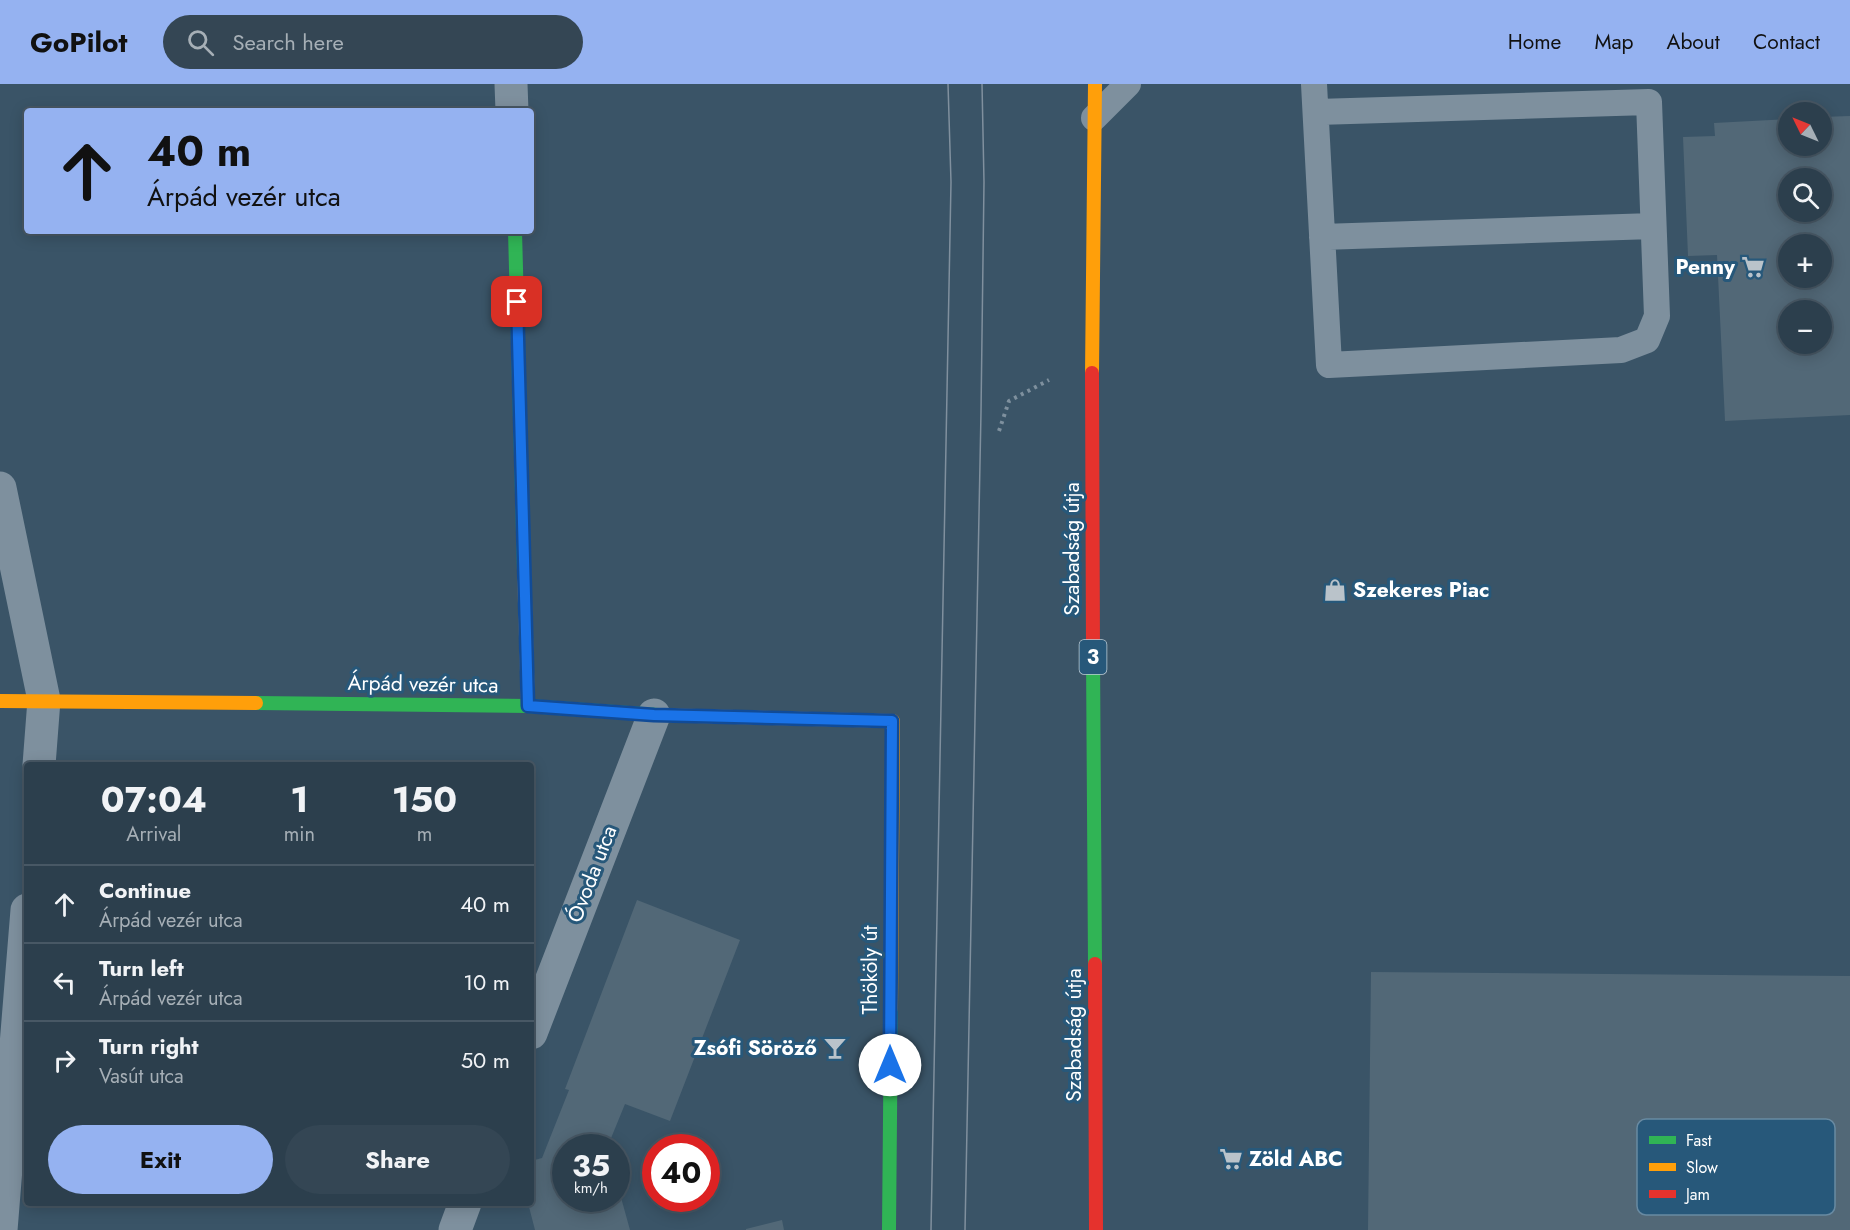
<!DOCTYPE html>
<html lang="en">
<head>
<meta charset="utf-8">
<style>
  :root { --surface:#2c3f4d; --page:#344654; --text:#f1f3f6; --muted:#a6afb6; --line:#485865; --accent:#95b2f1 }
  body { margin:0; font-family:Jost,sans-serif; background:var(--page); color:var(--text); height:100vh; display:flex; flex-direction:column; font-size:22px; white-space:nowrap }
  * { box-sizing:border-box; margin:0 }
  p { font-size:20px; color:var(--muted) }
  .icon { flex:none; width:33px; height:33px; fill:none; stroke:currentColor; stroke-width:2; stroke-linecap:round; stroke-linejoin:round }
  .map { position:relative; flex:1; overflow:hidden }
  .details { position:absolute; left:24px; top:678px; width:510px; height:444px; display:flex; flex-direction:column; background:var(--surface); border-radius:6px; box-shadow:0 3px 15px #0003,0 0 0 2px var(--line) }
  .details>* { flex:none }
  .banner { position:absolute; left:24px; top:24px; width:510px; height:126px; border-radius:6px; box-shadow:0 3px 15px #0003,0 0 0 2px var(--line); background:#95b2f1; color:#111; overflow:hidden }
  .needle { width:39px; rotate:313deg }
  .tools { position:absolute; left:1778px; top:18px; display:grid; gap:12px }
  .tools a { display:grid; place-items:center; width:54px; height:54px; border-radius:50%; background:var(--surface); box-shadow:0 3px 15px #0003,0 0 0 2px var(--line); font-size:30px }
  .speed { position:absolute; left:552px; top:1050px; display:flex; gap:12px; font-size:30px; font-weight:700; text-align:center }
  .speed>* { display:grid; place-content:center; width:78px; height:78px; border-radius:50%; background:var(--surface); box-shadow:0 3px 15px #0003,0 0 0 2px var(--line); line-height:1 }
  .speed small { font-size:15px; font-weight:400 }
  .speed .limit { border:9px solid #d22; background:#fff; color:#111 }
  .pin { position:absolute; display:grid; place-items:center; width:51px; height:51px; color:#fff; margin:-26px; border-radius:12px; box-shadow:0 3px 9px #0006 }
  .me { position:absolute; width:66px; margin:-33px; rotate:0deg; stroke-linejoin:round; filter:drop-shadow(0 0 4px #0008) }
  .turn { display:flex; align-items:center; gap:21px; height:126px; padding:0 24px; font-size:27px }
  .turn .icon { width:78px; height:78px; stroke-width:2.5 }
  .turn b { display:block; font-size:42px; line-height:51px }
  .eta { display:flex; justify-content:space-evenly; align-items:center; height:102px; text-align:center }
  .eta b { font-size:36px; font-weight:700; line-height:42px }
  .primary-button { display:flex; gap:12px; margin-top:auto; padding:12px 24px }
  .primary-button a { flex:1; height:69px; border-radius:36px; background:var(--accent); color:#111; font-size:24px; font-weight:700; line-height:69px; text-align:center }
  .primary-button a+a { background:var(--page); color:var(--text) }
  ul { padding:0; list-style:none }
  li { display:flex; align-items:center; gap:18px; height:78px; padding:0 24px; border-top:2px solid var(--line) }
  li div { flex:1 }
  li b { display:block; font-size:22px }
  li em { font-style:normal }
  header { display:flex; align-items:center; gap:36px; box-sizing:border-box; height:84px; padding:0 30px; background:var(--accent); color:#111 }
  header strong { font-size:28px }
  nav { display:flex; gap:33px; margin-inline-start:auto; font-size:21px }
  .search { width:420px; height:54px; background:var(--page); display:flex; align-items:center; gap:15px; box-sizing:border-box; padding:0 21px; border-radius:33px; color:var(--muted); font-size:22px }
  .map>svg:first-child { display:block }
  .building { fill:#526877; fill-rule:evenodd }
  .lines { fill:none; stroke-linecap:round; stroke-linejoin:round }
  .path { stroke:#7e909e; stroke-width:4; stroke-dasharray:3 4.5; stroke-linecap:butt }
  .lane { stroke:#7e909e; stroke-width:26 }
  .street { stroke:#7e909e; stroke-width:33 }
  .fast { stroke:#30b455; stroke-width:14 }
  .slow { stroke:#ff9f0a; stroke-width:14 }
  .jam { stroke:#e5322d; stroke-width:14 }
  .tram { stroke:#80909e; stroke-width:1.5 }
  .route-casing { stroke:#114b97; stroke-width:15 }
  .route { stroke:#1a73e8; stroke-width:10 }
  .labels { text-anchor:middle; stroke-width:6; stroke-linejoin:round; paint-order:stroke }
  .shield { fill:#27587a; stroke:#becdd7; stroke-width:1.5 }
  .shield-label { font-size:20px; font-weight:bold; fill:#fff }
  .poi-label { font-size:21px; font-weight:bold; fill:#fff; stroke:#27587a; text-anchor:end }
  .street-label { font-size:21px; fill:#fff; stroke:#27587a }
  .key { fill:#27587a; stroke:#688aa2; stroke-width:1.5 }
  .key-label { font-size:16px; fill:#fff }
</style>
</head>
<body>
<header>
<strong>GoPilot</strong>
<div class="search"><svg class="icon" aria-label="search" viewBox="0 0 24 24"><circle cx="10" cy="10" r="6"/><path d="M15 15l6 6"/></svg>Search here</div>
<nav><a>Home</a><a>Map</a><a>About</a><a>Contact</a></nav>
</header>
<div class="map">
<svg width="1850" height="1146" viewBox="0 0 1850 1146">
  <rect width="100%" height="100%" fill="#3a5467"/>
  <!-- building -->
  <path class="building" d="M1850,32V331L1725,337L1717,171L1688,172L1683,53L1715,52L1714,39L1788,35V62H1821V33ZM1788,94H1821V128H1788ZM1788,160H1821V194H1788ZM1788,226H1821V260H1788Z
    M637,816L740,856L670,1037L625,1020L607,1064H566V1114H616L617,1099L630,1146H535L528,1119H531V1077L542,1074L569,1006L565,1005Z
    M1371,888L1850,892V1146H1368Z
    M782,1136L784,1146H746V1145Z"/>
  <g class="lines">
    <!-- path -->
    <path class="path" d="M999,347L1009,317L1049,296"/>
    <!-- lane -->
    <path class="lane" d="M1314,0L1329,281L1621,266L1647,256L1657,232L1649,18L1317,28
      M1094,34L1128,0
      M1322,153L1653,142"/>
    <!-- street -->
    <path class="street" d="M511,0L512,27
      M0,404L44,616L39,681
      M531,949L654,631
      M1,1146L27,826
      M455,1146L465,1119"/>
    <!-- fast -->
    <path class="fast" d="M515,147L524,486
      M1093,571L1095,880
      M256,619L528,622L658,631
      M889,1146L891,924"/>
    <!-- slow -->
    <path class="slow" d="M1092,289L1095,0
      M524,486L528,622
      M0,617L256,619
      M658,631L893,637L891,924"/>
    <!-- jam -->
    <path class="jam" d="M1092,289L1093,571
      M1095,880L1096,1146"/>
    <!-- tram -->
    <path class="tram" d="M931,1146L951,98L948,0
      M965,1146L981,328L984,98L982,0"/>
  </g>
  <g class="lines">
    <!-- route casing -->
    <g class="route-casing">
      <path id="route" d="M517,218L528,622L654,631L892,637L890,981"/>
    </g>
    <!-- route -->
    <use href="#route" class="route"/>
  </g>
  <!-- icons -->
  <defs>
    <g id="supermarket-bare" transform="scale(1.8)"><path d="M-6-5.5h2.5l.6 2H6L4.5 2H-2.5L-4.4-4H-6ZM-1.5 3.2a1.3 1.3 0 1 0 .1 0ZM3 3.2a1.3 1.3 0 1 0 .1 0Z" fill="#bac3ca" stroke="#27587a" stroke-width="2.5" paint-order="stroke"/></g>
    <g id="shop-bare" transform="scale(1.8)"><path d="M-5-2.5h2.3a2.7 3.5 0 0 1 5.4 0H5L5.5 6h-11ZM-1.5-2.5h3a1.5 2.3 0 0 0-3 0Z" fill="#bac3ca" stroke="#27587a" stroke-width="2.5" paint-order="stroke"/></g>
    <g id="bar-bare" transform="scale(1.8)"><path d="M-6-5H6L.8 .8V4.5H3.5V6h-7V4.5H-.8V.8Z" fill="#bac3ca" stroke="#27587a" stroke-width="2.5" paint-order="stroke"/></g>
  </defs>
  <g fill-rule="evenodd">
    <use href="#supermarket-bare" x="1753" y="183"/>
    <use href="#shop-bare" x="1335" y="506"/>
    <use href="#bar-bare" x="835" y="964"/>
    <use href="#supermarket-bare" x="1231" y="1075"/>
  </g>
  <g class="labels">
    <!-- shield labels -->
    <rect class="shield" x="1079.5" y="556" width="27" height="34" rx="4.5"/>
    <g class="shield-label">
      <text x="1093" y="580">3</text>
    </g>
    <!-- poi labels -->
    <g class="poi-label">
      <text x="1735" y="190">Penny</text>
      <text x="1353" y="513" text-anchor="start">Szekeres Piac</text>
      <text x="817" y="971">Zsófi Söröző</text>
      <text x="1249" y="1082" text-anchor="start">Zöld ABC</text>
    </g>
    <!-- street labels -->
    <g class="street-label">
      <text transform="translate(1072 465) rotate(-90)" y="7">Szabadság útja</text>
      <text transform="translate(423 600) rotate(1)" y="7">Árpád vezér utca</text>
      <text transform="translate(592 790) rotate(-69)" y="7">Óvoda utca</text>
      <text transform="translate(870 886) rotate(-90)" y="7">Thököly út</text>
      <text transform="translate(1074 951) rotate(-90)" y="7">Szabadság útja</text>
    </g>
  </g>
  <!-- legend -->
  <rect x="1637" y="1035" width="198" height="96" rx="9" class="key"/>
  <rect x="1649" y="1052" width="27" height="8" fill="#30b455"/>
  <rect x="1649" y="1079" width="27" height="8" fill="#ff9f0a"/>
  <rect x="1649" y="1106" width="27" height="8" fill="#e5322d"/>
  <g class="key-label">
    <text x="1686" y="1062">Fast</text>
    <text x="1686" y="1089">Slow</text>
    <text x="1686" y="1116">Jam</text>
  </g>
</svg>
<div class="tools">
<a><svg class="needle" viewBox="-14 -14 28 28"><path d="M0-13l5 13h-10z" fill="#e53935"/><path d="M0 13l5-13h-10z" fill="#a6afb6"/></svg></a>
<a><svg class="icon" aria-label="search" viewBox="0 0 24 24"><circle cx="10" cy="10" r="6"/><path d="M15 15l6 6"/></svg></a>
<a>+</a>
<a>−</a>
</div>
<div class="speed"><div>35<small>km/h</small></div><div class="limit">40</div></div>
<div class="pin" style="left:517px;top:218px;background:#d93025"><svg class="icon" aria-label="arrive" viewBox="0 0 24 24"><path d="M6 21V4h12l-3 4 3 4H6"/></svg></div>
<svg class="me" style="left:890px;top:981px" viewBox="-20 -20 40 40"><circle r="19" fill="#fff"/><path d="M0-13L10 11 0 6-10 11z" fill="#1a73e8"/></svg>
<div class="banner">
<div class="turn"><svg class="icon" aria-label="ahead" viewBox="0 0 24 24"><path d="M12 20V5M6 11l6-6 6 6"/></svg><div><b>40 m</b>Árpád vezér utca</div></div>
</div>
<section class="details">
<div class="eta">
<div><b>07:04</b><p>Arrival</p></div>
<div><b>1</b><p>min</p></div>
<div><b>150</b><p>m</p></div>
</div>
<ul>
<li><svg class="icon" aria-label="ahead" viewBox="0 0 24 24"><path d="M12 20V5M6 11l6-6 6 6"/></svg><div><b>Continue</b><p>Árpád vezér utca</p></div><em>40 m</em></li>
<li><svg class="icon" aria-label="left" viewBox="0 0 24 24"><path d="M17 20v-9H6M10 6l-5 5 5 5"/></svg><div><b>Turn left</b><p>Árpád vezér utca</p></div><em>10 m</em></li>
<li><svg class="icon" aria-label="right" viewBox="0 0 24 24"><path d="M7 20v-9h11M14 6l5 5-5 5"/></svg><div><b>Turn right</b><p>Vasút utca</p></div><em>50 m</em></li>
</ul>
<div class="primary-button"><a>Exit</a><a>Share</a></div>
</section>
</div>
</body>
</html>
